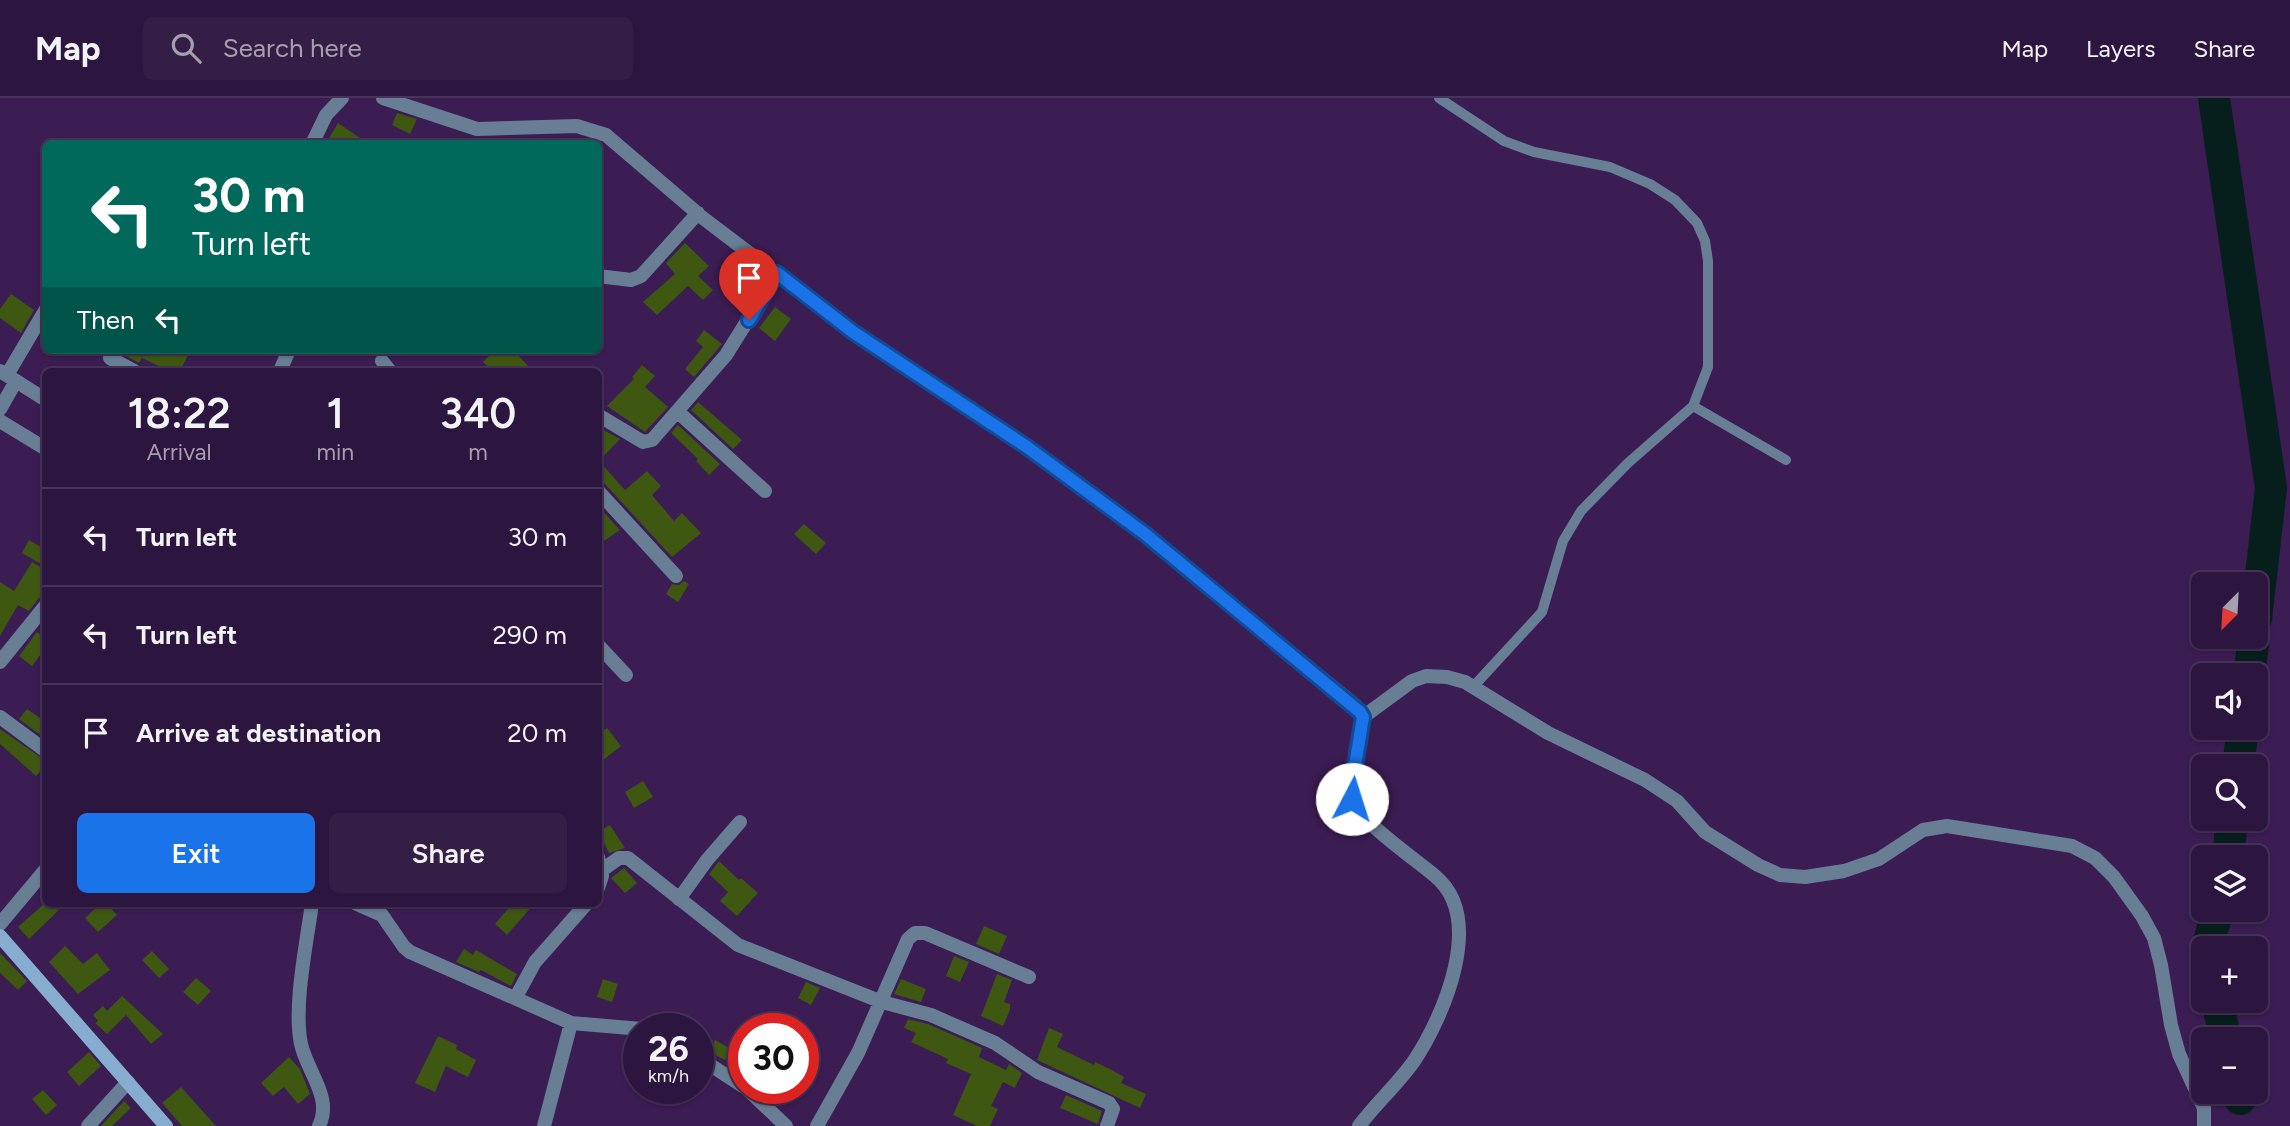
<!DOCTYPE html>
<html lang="en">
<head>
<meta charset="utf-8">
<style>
  :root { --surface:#2c153e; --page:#341e45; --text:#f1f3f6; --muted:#a69fb0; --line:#483458; --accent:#1a73e8 }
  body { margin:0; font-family:Figtree,sans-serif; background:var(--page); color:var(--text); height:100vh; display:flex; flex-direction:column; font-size:26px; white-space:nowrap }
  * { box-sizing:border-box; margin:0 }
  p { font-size:23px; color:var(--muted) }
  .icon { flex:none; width:38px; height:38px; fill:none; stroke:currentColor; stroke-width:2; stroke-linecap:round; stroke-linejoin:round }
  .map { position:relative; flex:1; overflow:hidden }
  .panel { position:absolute; left:42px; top:270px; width:560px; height:539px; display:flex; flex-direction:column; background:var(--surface); border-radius:10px; box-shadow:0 2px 5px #0004,0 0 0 2px var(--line) }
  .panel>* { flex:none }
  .guide { position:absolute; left:42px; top:42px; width:560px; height:214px; border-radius:10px; box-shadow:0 2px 5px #0004,0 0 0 2px var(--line); background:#00695c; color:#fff; overflow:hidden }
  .needle { width:46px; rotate:204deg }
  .fabs { position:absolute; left:2191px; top:474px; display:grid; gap:14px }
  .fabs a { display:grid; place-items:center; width:77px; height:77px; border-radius:10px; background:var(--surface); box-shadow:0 2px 5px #0004,0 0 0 2px var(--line); font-size:35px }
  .speed { position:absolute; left:623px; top:915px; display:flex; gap:14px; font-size:35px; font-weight:700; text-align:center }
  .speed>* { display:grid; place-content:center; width:91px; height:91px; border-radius:50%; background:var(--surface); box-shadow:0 2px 5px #0004,0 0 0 2px var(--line); line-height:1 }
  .speed small { font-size:18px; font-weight:400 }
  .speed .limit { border:10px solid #d22; background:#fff; color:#111 }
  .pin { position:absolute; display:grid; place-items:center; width:60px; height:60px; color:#fff; margin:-72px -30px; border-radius:50% 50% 50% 0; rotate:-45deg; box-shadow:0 0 7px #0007 }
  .pin .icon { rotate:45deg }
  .me { position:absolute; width:77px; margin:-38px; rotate:5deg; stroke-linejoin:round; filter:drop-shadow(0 0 5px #0008) }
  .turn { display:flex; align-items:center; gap:24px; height:147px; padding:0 35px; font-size:32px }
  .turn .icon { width:91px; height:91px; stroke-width:2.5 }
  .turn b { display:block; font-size:49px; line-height:60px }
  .then { display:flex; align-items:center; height:66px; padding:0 35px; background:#0003; gap:14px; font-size:26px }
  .eta { display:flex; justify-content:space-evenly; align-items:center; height:119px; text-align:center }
  .eta b { font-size:42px; font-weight:600; line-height:49px }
  .cta { display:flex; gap:14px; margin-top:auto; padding:14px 35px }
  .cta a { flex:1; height:80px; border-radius:10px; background:var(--accent); color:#fff; font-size:28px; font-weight:600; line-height:80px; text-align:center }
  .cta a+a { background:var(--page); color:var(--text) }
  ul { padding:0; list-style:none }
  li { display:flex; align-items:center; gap:21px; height:98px; padding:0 35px; border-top:2px solid var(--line) }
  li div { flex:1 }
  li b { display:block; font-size:26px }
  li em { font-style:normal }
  header { display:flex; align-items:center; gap:42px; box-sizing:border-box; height:98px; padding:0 35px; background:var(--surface); border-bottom:2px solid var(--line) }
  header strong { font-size:33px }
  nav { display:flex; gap:38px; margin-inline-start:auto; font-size:24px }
  .search { width:490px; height:63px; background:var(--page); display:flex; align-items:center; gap:18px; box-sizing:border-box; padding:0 24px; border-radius:10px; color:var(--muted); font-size:26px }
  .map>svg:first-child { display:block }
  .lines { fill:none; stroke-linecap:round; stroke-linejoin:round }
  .river { stroke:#061f1d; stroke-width:32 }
  .building { fill:#3e5711 }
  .service { stroke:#677e95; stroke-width:10 }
  .minor { stroke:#677e95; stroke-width:14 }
  .secondary { stroke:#86acd0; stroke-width:14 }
  .route-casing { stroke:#114b97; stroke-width:18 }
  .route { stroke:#1a73e8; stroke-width:12 }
</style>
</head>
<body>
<header>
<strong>Map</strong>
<div class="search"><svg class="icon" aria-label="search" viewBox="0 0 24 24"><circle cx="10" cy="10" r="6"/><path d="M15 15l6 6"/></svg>Search here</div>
<nav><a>Map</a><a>Layers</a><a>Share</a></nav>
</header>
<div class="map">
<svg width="2290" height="1028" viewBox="0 0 2290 1028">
  <rect width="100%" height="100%" fill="#3b1c53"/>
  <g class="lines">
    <!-- river -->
    <path class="river" d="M2214,0L2271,390L2256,521
      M2249,578L2254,539
      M2238,668L2243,630
      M2228,760L2232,721
      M2207,850L2218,812
      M2217,903L2226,942
      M2238,994L2240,1001"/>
  </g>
  <!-- building -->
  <path class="building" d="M397,15L417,21L410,36L392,27Z
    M338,25L369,46H338L329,40Z
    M685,145L709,168L698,178L713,192L703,202L688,188L657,217L643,204L675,176L666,165Z
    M11,196L34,212L21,235L0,220V211Z
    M775,209L791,221L775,243L759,230Z
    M704,232L722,246L694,279L685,271L703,249L696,243Z
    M115,252H177L188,257L180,273H169L142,260L139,265Z
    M495,252H513L533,273H492L483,264Z
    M642,267L655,278L645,289L668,309L645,334L607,308L634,281L632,279Z
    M698,304L742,342L733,351L691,312Z
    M678,327L720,366L709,377L696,363L698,361L671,335Z
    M598,329L620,341L599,363L625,392L647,373L661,388L652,397L674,423L682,415L701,435L672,459L605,386L598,384Z
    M598,408L620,432L598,447Z
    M804,426L826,445L816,456L794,436Z
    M29,442L46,452V469L22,455Z
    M32,464L46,472V498L39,500L29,513L18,507L0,538V484L14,493Z
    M684,483L689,486L678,504L666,496L672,486L679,487Z
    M37,534L46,540V549L32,568L19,558Z
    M27,611L46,624L39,636L19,621Z
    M607,630L621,648L598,666V636Z
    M0,631L46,663V667L36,678L0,646Z
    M643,683L653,699L634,710L625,694Z
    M610,727L625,750L609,755L598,734Z
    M719,763L739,782L741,780L758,795L737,818L720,803L728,794L709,776Z
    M624,770L637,785L625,795L611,780Z
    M45,805H66L29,841L18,829Z
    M101,805H106L117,817L98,834L85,820Z
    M513,805H535L507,837L495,826Z
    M984,828L1007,838L999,856L976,846Z
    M65,848L83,866L97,855L110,872L78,896L49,864Z
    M464,851L473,857L476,852L517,876L511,888L481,872L479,874L456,864Z
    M152,853L169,871L159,880L142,862Z
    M0,855L27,883L18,892L0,875Z
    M954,858L969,864L960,884L946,878Z
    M997,876L1012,882L1004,904L1010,906V912L1003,928L981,918Z
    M196,880L211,893L198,907L183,894Z
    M603,881L618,886L612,904L597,899Z
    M901,881L926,891L921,904L894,896Z
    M806,884L820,890L811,907L798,900Z
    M122,898L163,936L151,946L126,917L107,936L95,925L98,923L93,917L103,908L107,913Z
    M908,921L928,926L982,950L979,959L1006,972L1009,966L1022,975L1015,990L1003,984L991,1008L998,1011L990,1028H977L953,1017L971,976L946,965L948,961L911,944L916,935L904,930Z
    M1049,930L1063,936L1057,949L1094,967L1095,964L1110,971L1124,979L1121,985L1146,996L1140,1010L1037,962Z
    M438,938L457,947L456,951L476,962L468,979L446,968L435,994L415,985Z
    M715,942L731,951L725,962L709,954Z
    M89,954L101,968L79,988L67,974Z
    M289,959L300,971L310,996L298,1006L284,989L273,998L261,985Z
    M181,989L216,1028H182L162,1005Z
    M43,992L57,1007L46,1017L32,1001Z
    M1066,997L1102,1013L1098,1026L1060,1010Z
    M124,1003L131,1010L112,1028H101Z"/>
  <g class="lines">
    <!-- service -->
    <path class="service" d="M1439,0L1504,43L1534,54L1610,69L1650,86L1675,102L1697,125L1705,143L1708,163V269L1693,308L1628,365L1581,413L1563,443L1542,514L1473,589
      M1693,308L1786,362"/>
    <!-- minor -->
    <path class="minor" d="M383,0L477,31L577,28L606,37L703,120L853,234L1027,349L1145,436L1356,608L1363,619C1360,639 1347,684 1353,703C1361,724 1415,761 1435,778C1486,820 1444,918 1414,963C1398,986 1376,1005 1359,1028
      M312,46L326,17L342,0
      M598,178L631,182L641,178L698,115
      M110,260L134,273
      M382,263L390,273
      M0,273L46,302
      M280,273L289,252
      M7,277L46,211
      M0,311L16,283
      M678,314L765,393
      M598,317L643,344L652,342L726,257L777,175
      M0,323L46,351
      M598,393L676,478
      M598,547L626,577
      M0,564L46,507
      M0,619L46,653
      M1363,619L1412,583L1426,578L1447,579L1465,584L1548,635L1645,682L1677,703L1705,734L1758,767L1780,777L1805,779L1844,773L1879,761L1923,732L1947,728L2072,748L2095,760L2114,779L2142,818L2154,840L2161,867L2171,927L2179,956L2204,1010V1028
      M598,759L602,778L598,790
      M602,772L619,760H628L738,847L882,904L931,917L995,945L1038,974L1109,1005L1113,1011L1107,1028
      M679,801L707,762L740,724
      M312,805C307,844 293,908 301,946C307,974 333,999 319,1028
      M355,805L382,817L404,849L410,854L571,925L642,931
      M0,826L46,771
      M516,899L535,864L587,805
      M698,959L744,989
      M746,990L786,1028
      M88,1028L128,984
      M544,1028L571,925
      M817,1028L858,955L908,841L915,835H925L1029,879"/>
    <!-- secondary -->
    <path class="secondary" d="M0,838L166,1028"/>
  </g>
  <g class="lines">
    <!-- route casing -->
    <g class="route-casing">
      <path id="route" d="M749,222L777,175L853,234L1027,349L1145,436L1360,614L1363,619L1353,680L1352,701"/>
    </g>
    <!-- route -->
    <use href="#route" class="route"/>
  </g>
</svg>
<div class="fabs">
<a><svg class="needle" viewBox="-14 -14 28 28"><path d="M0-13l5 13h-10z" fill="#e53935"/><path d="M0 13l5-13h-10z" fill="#a69fb0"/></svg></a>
<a><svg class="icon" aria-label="sound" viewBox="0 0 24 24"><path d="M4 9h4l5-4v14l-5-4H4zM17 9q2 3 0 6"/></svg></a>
<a><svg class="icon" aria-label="search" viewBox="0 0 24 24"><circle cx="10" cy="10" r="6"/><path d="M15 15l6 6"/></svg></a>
<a><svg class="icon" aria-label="layers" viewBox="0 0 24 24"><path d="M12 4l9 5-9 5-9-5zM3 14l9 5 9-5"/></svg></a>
<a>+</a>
<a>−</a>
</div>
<div class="speed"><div>26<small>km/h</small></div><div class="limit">30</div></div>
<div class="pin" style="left:749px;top:222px;background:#d93025"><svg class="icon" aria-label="arrive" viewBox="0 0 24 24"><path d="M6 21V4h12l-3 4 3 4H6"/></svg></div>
<svg class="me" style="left:1352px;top:701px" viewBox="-20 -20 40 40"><circle r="19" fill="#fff"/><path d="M0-13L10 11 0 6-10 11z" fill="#1a73e8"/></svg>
<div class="guide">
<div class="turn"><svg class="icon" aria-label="left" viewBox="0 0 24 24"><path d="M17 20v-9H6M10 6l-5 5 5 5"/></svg><div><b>30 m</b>Turn left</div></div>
<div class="then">Then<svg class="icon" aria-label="left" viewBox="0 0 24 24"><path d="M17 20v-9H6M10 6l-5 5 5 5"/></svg></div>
</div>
<section class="panel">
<div class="eta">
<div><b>18:22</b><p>Arrival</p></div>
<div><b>1</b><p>min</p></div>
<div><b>340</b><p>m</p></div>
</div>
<ul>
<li><svg class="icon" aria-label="left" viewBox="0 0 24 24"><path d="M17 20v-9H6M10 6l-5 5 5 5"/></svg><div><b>Turn left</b></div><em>30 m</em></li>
<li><svg class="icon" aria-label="left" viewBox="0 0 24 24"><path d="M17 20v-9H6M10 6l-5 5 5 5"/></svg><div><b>Turn left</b></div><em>290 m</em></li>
<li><svg class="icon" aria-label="arrive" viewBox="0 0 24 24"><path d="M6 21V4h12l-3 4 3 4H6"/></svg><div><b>Arrive at destination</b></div><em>20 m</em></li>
</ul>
<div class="cta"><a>Exit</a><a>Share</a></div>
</section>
</div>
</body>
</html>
